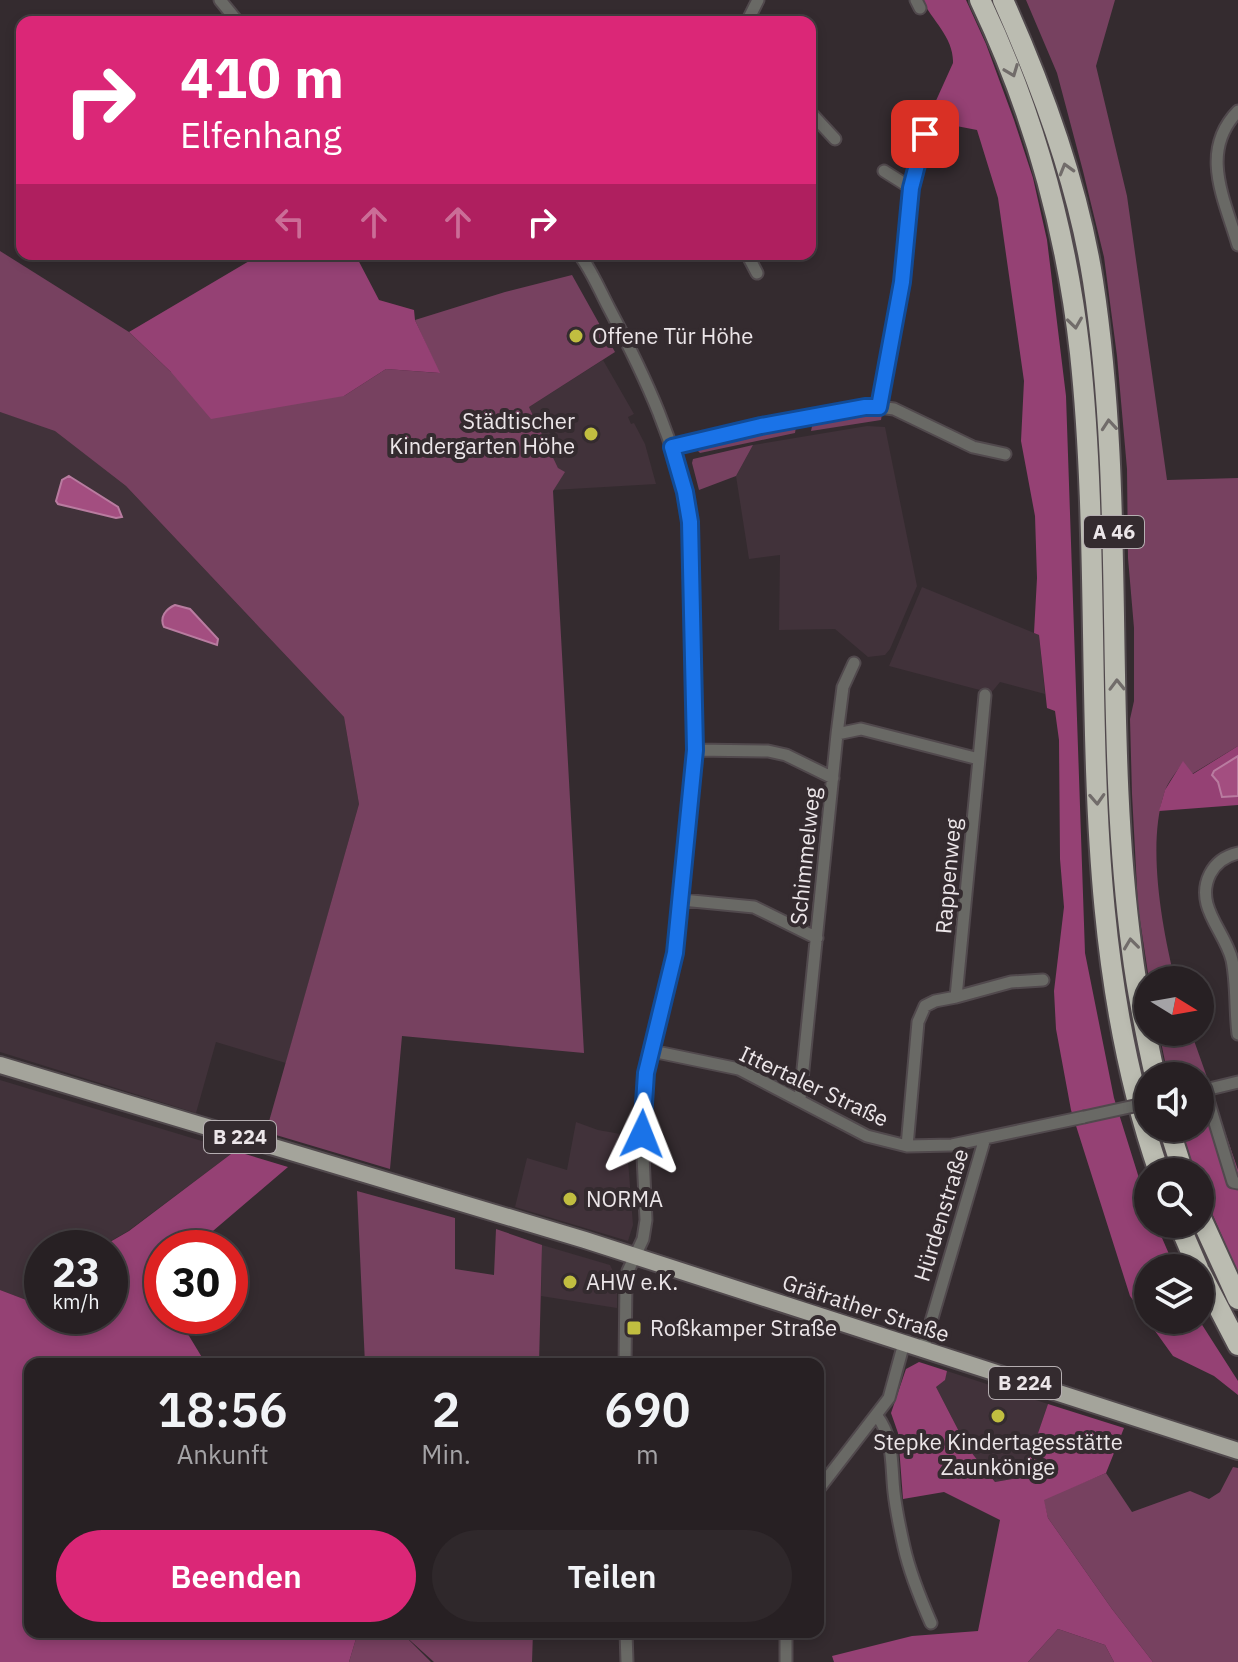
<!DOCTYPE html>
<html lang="de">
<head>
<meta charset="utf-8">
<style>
  :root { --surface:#272023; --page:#2f282b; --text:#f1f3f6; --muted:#a4a3a6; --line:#433e41; --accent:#db2777 }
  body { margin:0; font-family:"IBM Plex Sans",sans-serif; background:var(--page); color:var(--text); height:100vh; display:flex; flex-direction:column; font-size:30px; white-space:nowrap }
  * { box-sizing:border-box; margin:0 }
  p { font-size:26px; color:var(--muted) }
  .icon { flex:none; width:44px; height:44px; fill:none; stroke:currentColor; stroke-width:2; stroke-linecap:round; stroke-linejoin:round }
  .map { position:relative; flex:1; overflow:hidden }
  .details { position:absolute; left:24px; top:1358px; width:800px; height:280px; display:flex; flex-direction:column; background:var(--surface); border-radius:16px; box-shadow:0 4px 12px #0003,0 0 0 2px var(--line) }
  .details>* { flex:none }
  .guide { position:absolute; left:16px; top:16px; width:800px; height:244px; border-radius:16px; box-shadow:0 4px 12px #0003,0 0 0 2px var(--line); background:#db2777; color:#fff; overflow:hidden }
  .needle { width:52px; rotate:101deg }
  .buttons { position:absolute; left:1134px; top:966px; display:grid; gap:16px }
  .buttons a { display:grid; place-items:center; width:80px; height:80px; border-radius:50%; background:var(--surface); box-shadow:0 4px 12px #0003,0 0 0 2px var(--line); font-size:40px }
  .speed { position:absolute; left:24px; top:1230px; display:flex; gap:16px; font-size:40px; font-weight:700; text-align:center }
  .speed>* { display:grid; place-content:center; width:104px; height:104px; border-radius:50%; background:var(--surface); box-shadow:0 4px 12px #0003,0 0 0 2px var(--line); line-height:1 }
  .speed small { font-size:20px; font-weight:400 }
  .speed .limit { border:12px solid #d22; background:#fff; color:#111 }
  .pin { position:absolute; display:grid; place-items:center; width:68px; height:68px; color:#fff; margin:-34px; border-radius:16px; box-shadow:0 4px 12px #0006 }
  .me { position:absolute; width:88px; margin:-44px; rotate:2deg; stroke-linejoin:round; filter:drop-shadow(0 0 6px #0008) }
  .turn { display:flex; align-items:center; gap:28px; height:168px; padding:0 32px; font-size:36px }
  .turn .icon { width:104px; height:104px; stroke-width:2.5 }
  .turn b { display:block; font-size:56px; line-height:68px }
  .lanes { display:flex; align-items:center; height:76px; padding:0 32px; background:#0003; justify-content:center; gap:40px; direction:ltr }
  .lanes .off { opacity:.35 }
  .eta { display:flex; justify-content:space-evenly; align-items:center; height:136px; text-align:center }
  .eta b { font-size:48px; font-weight:600; line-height:56px }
  .cta { display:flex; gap:16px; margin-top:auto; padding:16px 32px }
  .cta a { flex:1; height:92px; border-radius:48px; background:var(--accent); color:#fff; font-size:32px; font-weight:600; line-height:92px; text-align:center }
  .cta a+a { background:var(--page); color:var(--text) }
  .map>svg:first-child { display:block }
  .built { fill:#41323a }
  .green { fill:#774160 }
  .forest { fill:#954174 }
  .water { fill:#a34e80; stroke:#b97ca0; stroke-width:2 }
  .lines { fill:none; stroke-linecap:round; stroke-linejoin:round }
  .minor-casing { stroke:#51494d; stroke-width:15 }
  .primary-casing { stroke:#51494d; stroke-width:20 }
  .motorway-casing { stroke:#51494d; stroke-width:24 }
  .minor { stroke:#696965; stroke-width:11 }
  .primary { stroke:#a4a49b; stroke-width:16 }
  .motorway { stroke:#bbbcb1; stroke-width:20 }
  .minor-bridge-casing { stroke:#51494d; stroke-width:15; stroke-linecap:butt }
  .minor-bridge { stroke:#696965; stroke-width:11 }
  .oneway { stroke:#716c6a }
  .route-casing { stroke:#114b97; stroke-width:20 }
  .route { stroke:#1a73e8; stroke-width:14 }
  .poi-dot { fill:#c1be40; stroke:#342b2f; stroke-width:3 }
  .labels { text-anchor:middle; stroke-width:8; stroke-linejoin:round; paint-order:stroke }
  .shield { fill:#342b2f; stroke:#b5aeb1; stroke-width:2 }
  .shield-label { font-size:20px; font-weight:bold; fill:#ece6e9 }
  .poi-label { font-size:22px; fill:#ece6e9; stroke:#342b2f; text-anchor:start }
  .street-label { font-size:22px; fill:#ece6e9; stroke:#342b2f }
</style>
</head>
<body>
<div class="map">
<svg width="1238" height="1662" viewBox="0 0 1238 1662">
  <rect width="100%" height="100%" fill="#342b2f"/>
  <!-- built -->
  <path class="built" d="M603,360L634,414L628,417L631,424L634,423L645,444L656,484L553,490L558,468L529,407Z
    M0,412L55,430L126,486L344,717L359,804L286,1063L216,1042L196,1113L0,1052Z
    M867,426L885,427L917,586L890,649L885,655L868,657L835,629L779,630L780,555L749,559L736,476L753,445Z
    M922,587L1039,635L1045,694L1000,682L991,693L889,666Z
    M0,1080L235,1151L128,1231L104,1245V1248H42V1306L0,1290Z
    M576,1122L598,1130L626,1135L633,1225L628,1241L515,1207L527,1158L567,1170Z
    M542,1245L610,1265L617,1279V1308L541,1296Z
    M947,1371L1048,1404L1023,1477L995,1482L967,1447L936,1387L944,1380Z"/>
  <!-- green -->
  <path class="green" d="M1026,0H1115L1096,66L1127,196L1167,480L1238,478V746L1192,774L1183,762C1177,772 1167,782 1164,794C1147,845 1162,928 1175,980H1149L1138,907L1132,794L1130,719L1134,701V628L1128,558L1127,469L1117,356L1104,257L1083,171L1057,73Z
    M0,251L129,332L171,372L344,396L386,369L439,373L415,320L505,292L572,275L615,352L529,407L558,468L565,472L553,491L584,1053L402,1036L390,1169L266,1132L359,804L344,717L126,486L55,431L0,412Z
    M862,414H882L881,420L811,431L813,422Z
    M792,426L796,427L795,433L700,453L696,449V446Z
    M753,445L736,476L699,490L692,463L693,459Z
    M1159,1032H1191L1208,1080L1200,1082V1076H1168Z
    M357,1191L455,1218V1269L494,1275L496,1229L542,1245L539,1364H365Z
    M1233,1467L1238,1468V1662H1153L1112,1609L1048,1518L1043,1499L1106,1473L1132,1512L1190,1491L1209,1499L1220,1492Z
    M1058,1629L1105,1645L1114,1662H1028Z
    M358,1632H533L532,1662H434L403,1634L431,1662H349Z"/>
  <!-- forest -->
  <path class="forest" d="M922,0H966L986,44L1014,120L1033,178L1047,240L1066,396L1085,953L1114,1098L1148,1207V1224H1156L1175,1268H1148V1320H1199L1238,1381V1395L1214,1376L1173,1356L1130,1296L1071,1110L1056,1029L1054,991L1064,907L1060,859L1059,740L1055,711L1047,708L1039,635L1034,633L1037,578L1035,516L1021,441L1024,381L998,198L977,130L946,124L936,128L925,125L953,63C954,38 932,20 922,0Z
    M261,254H355L379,300L414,310L415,320L440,373L386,369L344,396L211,419L171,372L129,332Z
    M1238,746V805L1159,811L1165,790L1183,761L1193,774Z
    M1213,1097L1238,1170V1273L1201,1188L1200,1172H1195L1181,1128H1200V1100Z
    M235,1151L288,1167L193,1248H162V1274L156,1280L162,1291V1316H177L206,1364H30V1632H358L349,1662H0V1290L42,1306V1316H110V1297L116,1275L110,1261V1248L103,1246L129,1231Z
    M919,1362L947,1371L945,1380L936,1387L967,1447L995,1482L1023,1477L1048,1404L1124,1428L1106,1473L1044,1500L1048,1518L1112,1609L1153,1662H1114L1105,1645L1058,1629L1028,1662H834L832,1656L912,1636L978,1631L1000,1520L944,1492L903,1499L898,1433L891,1413L906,1369Z"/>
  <!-- water -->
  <path class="water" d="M69,476L118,507L122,517L116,518L58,504L56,501L62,480Z
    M175,605L190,609L218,639L217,645L164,627C159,617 166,609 175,605Z
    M1238,756V796L1222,797L1218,782L1212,775L1214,771Z"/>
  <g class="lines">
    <!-- minor casing -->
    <g class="minor-casing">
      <path id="minor" d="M220,0L238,22
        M916,0L920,8
        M747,22L758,0
        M1238,111C1199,151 1224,198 1238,245
        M810,112L835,139
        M925,134L911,188L902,282L879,407L894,409L973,447L1005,454
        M884,171L911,188
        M579,254C591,269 600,291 609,308C645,376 678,446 690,522L695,750L675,953L643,1091L642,1134L646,1220L643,1239L628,1271L626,1280L625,1364
        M747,254L757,273
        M672,447L761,426L865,407H879
        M837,734L861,729L979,759L985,695
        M695,750L768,751L786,755L833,778
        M979,759L956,997L1011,982L1043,980
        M1238,853C1225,856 1216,862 1210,874C1194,906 1225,931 1232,960C1237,984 1235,1010 1238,1034
        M682,900L754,907L817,938
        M652,1051L739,1069L867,1136L907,1146L952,1145L1084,1117
        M1205,1090L1233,1182L1238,1183
        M1201,1091L1238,1082
        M800,1099L837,734L843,687L854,663
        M907,1146L918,1022L925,1006L935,1001L956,997
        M923,1349L985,1138
        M877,1416C894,1438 891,1465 894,1492C896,1511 900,1529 904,1547C910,1574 920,1598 931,1623
        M818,1490L889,1398L904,1343
        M626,1632L627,1662
        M786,1632V1662"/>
    </g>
    <!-- primary casing -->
    <g class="primary-casing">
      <path id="primary" d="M0,1065L585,1240L1238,1451"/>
    </g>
    <!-- motorway casing -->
    <g class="motorway-casing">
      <path id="motorway" d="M980,0C1033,111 1066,230 1080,353C1109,625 1067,908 1159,1172
        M1003,0C1043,89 1078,185 1093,281C1127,503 1102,729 1132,951C1137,993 1146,1035 1155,1076
        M1169,1128L1183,1172
        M1200,1216L1238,1299
        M1179,1224L1198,1268
        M1200,1272L1238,1345"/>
    </g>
    <!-- minor -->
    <use href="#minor" class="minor"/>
    <!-- primary -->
    <use href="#primary" class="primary"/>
    <!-- motorway -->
    <use href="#motorway" class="motorway"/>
    <!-- minor-bridge casing -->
    <g class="minor-bridge-casing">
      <path id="minor-bridge" d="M1084,1117L1148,1103"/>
    </g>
    <!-- minor-bridge -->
    <use href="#minor-bridge" class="minor-bridge"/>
  </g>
  <!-- one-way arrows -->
  <defs><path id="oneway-chevron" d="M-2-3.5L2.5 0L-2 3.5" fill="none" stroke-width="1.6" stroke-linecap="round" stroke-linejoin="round" transform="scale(2)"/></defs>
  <g class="oneway">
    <use href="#oneway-chevron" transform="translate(1012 71) rotate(69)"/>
    <use href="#oneway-chevron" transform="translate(1066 169) rotate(-106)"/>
    <use href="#oneway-chevron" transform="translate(1075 323) rotate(82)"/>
    <use href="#oneway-chevron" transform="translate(1109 425) rotate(-95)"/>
    <use href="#oneway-chevron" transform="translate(1117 685) rotate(-91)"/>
    <use href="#oneway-chevron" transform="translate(1097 799) rotate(87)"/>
    <use href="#oneway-chevron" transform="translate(1131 944) rotate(-97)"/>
  </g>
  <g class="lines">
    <!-- route casing -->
    <g class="route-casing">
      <path id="route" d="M642,1134L646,1073L675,953L695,750L690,522L685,492L672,447L761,426L865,407H879L902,282L911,188L925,134"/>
    </g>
    <!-- route -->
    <use href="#route" class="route"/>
  </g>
  <!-- markers -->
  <g class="poi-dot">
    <circle cx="576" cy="336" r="8"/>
    <circle cx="591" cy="434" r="8"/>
    <circle cx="570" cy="1199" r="8"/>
    <circle cx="570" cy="1282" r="8"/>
    <rect x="626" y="1320" width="16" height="16" rx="4"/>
    <circle cx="998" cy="1416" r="8"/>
  </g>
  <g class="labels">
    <!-- shield labels -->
    <g class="shield">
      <rect x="1084" y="516" width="60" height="32" rx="6"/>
      <rect x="204" y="1121" width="72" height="32" rx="6"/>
      <rect x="989" y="1367" width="72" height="32" rx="6"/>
    </g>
    <g class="shield-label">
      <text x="1114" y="539">A 46</text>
      <text x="240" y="1144">B 224</text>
      <text x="1025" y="1390">B 224</text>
    </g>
    <!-- poi labels -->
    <g class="poi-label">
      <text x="592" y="344">Offene Tür Höhe</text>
      <text x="575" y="429" text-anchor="end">Städtischer<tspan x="575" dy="25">Kindergarten Höhe</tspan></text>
      <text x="586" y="1207">NORMA</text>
      <text x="586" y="1290">AHW e.K.</text>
      <text x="650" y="1336">Roßkamper Straße</text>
      <text x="998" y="1450" text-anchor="middle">Stepke Kindertagesstätte<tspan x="998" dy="25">Zaunkönige</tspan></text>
    </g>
    <!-- street labels -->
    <g class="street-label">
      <text transform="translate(805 856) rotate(-84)" y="8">Schimmelweg</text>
      <text transform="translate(948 876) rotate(-85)" y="8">Rappenweg</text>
      <text transform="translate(814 1086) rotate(25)" y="8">Ittertaler Straße</text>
      <text transform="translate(941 1215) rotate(-73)" y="8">Hürdenstraße</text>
      <text transform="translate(866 1308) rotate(18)" y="8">Gräfrather Straße</text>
    </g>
  </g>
</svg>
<div class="buttons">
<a><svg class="needle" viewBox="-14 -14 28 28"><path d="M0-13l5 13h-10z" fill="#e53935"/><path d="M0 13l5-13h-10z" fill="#a4a3a6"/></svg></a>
<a><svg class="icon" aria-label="sound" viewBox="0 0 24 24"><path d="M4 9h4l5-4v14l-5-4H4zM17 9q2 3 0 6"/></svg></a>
<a><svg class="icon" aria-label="search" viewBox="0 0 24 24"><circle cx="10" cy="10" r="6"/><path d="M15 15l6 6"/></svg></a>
<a><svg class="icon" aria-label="layers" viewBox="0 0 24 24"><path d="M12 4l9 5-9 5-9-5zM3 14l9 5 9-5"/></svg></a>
</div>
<div class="speed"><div>23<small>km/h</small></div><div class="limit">30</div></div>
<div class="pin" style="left:925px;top:134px;background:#d93025"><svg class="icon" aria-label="arrive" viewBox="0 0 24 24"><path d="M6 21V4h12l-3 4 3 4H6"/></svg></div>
<svg class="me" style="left:642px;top:1134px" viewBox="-20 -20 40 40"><path d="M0-17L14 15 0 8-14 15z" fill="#1a73e8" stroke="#fff" stroke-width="4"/></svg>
<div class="guide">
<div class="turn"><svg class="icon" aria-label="right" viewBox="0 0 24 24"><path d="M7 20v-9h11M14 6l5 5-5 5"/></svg><div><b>410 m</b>Elfenhang</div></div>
<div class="lanes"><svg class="icon off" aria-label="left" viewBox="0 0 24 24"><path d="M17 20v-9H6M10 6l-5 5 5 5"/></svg><svg class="icon off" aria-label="ahead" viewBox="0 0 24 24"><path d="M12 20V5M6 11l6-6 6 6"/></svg><svg class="icon off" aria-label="ahead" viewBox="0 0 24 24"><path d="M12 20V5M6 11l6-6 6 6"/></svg><svg class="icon" aria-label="right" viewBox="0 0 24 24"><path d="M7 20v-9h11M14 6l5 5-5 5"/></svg></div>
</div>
<section class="details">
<div class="eta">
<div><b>18:56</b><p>Ankunft</p></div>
<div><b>2</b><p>Min.</p></div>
<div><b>690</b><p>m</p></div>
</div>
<div class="cta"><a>Beenden</a><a>Teilen</a></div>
</section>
</div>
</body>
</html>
